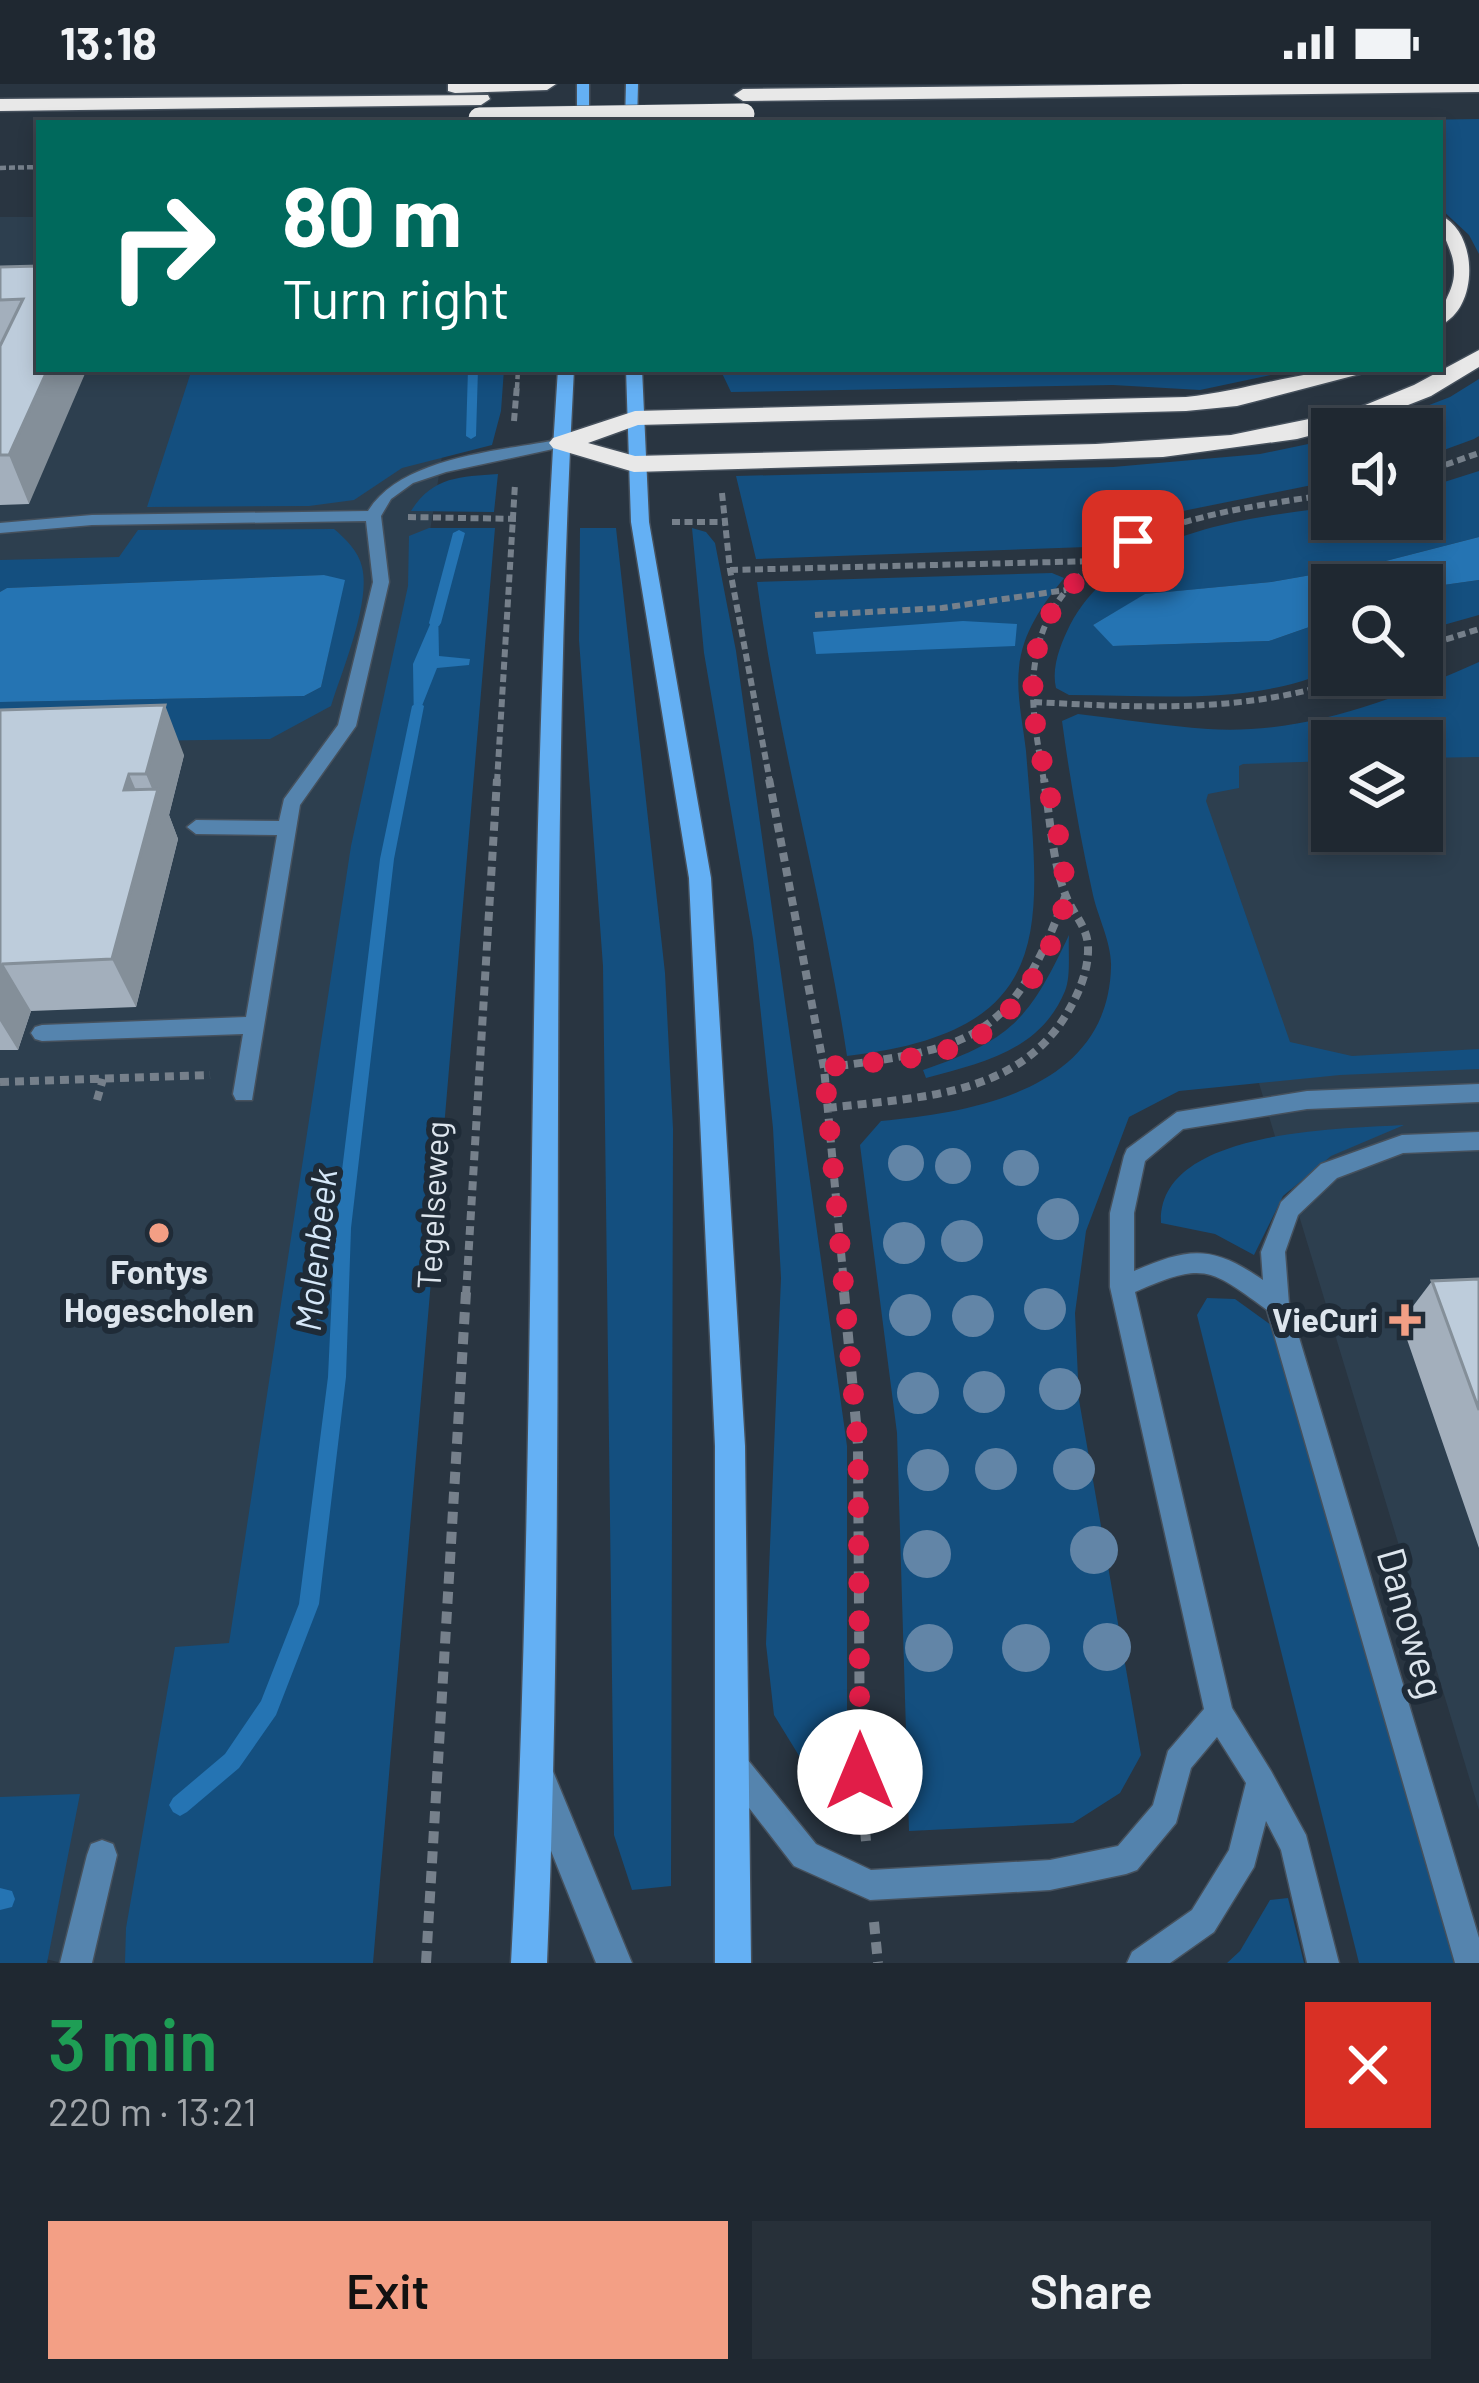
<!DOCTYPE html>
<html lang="en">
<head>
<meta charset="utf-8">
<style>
  :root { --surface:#1f2831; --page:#273039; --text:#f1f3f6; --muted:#a1a6ab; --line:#3c444d; --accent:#f39f85 }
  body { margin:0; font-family:Barlow,sans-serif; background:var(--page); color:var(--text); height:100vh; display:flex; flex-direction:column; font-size:45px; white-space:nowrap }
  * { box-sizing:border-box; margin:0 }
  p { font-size:39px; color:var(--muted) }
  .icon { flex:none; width:66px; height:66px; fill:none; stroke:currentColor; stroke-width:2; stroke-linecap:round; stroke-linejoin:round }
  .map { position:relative; height:1879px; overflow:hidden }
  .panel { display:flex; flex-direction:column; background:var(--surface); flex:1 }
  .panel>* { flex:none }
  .banner { position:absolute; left:36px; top:36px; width:1407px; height:252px; border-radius:0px; box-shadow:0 6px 18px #0003,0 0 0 3px var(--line); background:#00695c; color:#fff; overflow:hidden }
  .buttons { position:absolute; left:1311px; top:324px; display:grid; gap:24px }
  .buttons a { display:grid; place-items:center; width:132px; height:132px; border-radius:0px; background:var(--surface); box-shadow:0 6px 18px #0003,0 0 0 3px var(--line); font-size:60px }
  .pin { position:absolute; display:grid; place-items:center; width:102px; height:102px; color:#fff; margin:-51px; border-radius:24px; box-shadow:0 6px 18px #0006 }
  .me { position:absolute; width:132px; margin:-66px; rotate:0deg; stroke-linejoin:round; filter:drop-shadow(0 0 9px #0008) }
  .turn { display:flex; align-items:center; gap:42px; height:252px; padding:0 48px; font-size:54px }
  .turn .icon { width:156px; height:156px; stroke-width:2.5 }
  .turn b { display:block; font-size:84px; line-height:102px }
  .round { display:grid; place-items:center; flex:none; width:126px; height:126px; border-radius:0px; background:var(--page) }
  .overview { display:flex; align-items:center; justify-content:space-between; height:204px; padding:0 48px }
  h1 { font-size:72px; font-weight:600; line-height:90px; color:#1e9e55 }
  .action { display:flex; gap:24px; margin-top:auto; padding:24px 48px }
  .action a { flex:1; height:138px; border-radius:0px; background:var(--accent); color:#111; font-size:48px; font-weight:600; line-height:138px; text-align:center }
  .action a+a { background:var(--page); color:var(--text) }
  .status { display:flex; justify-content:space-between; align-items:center; height:84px; padding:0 60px; background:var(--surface); direction:ltr }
  .status svg { height:33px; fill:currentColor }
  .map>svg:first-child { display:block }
  .built { fill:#2d3f4f }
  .green { fill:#144f7f }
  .water { fill:#2574b3 }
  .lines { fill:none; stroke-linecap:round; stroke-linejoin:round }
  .stream { fill:#2574b3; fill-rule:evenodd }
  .service-casing { stroke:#46515d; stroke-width:3 }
  .minor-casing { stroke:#46515d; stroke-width:3 }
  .secondary-casing { stroke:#46515d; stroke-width:3 }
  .motorway-casing { stroke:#46515d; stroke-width:3 }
  .path-far3 { stroke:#76808b; stroke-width:4.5; stroke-dasharray:6 3; stroke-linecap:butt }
  .path-far2 { stroke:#76808b; stroke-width:6; stroke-dasharray:8 4.5; stroke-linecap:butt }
  .path-far1 { stroke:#76808b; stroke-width:8; stroke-dasharray:9 6; stroke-linecap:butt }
  .path { stroke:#76808b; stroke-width:10; stroke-dasharray:12 8; stroke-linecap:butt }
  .service { fill:#5584ae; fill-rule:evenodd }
  .minor { fill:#5584ae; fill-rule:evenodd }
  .secondary { fill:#64b0f4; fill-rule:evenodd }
  .motorway { fill:#e8e8e8; fill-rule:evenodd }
  .motorway-bridge-casing { stroke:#46515d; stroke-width:22; stroke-linecap:butt }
  .motorway-bridge { stroke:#e8e8e8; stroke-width:21 }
  .tree { fill:#6285a7 }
  .wall { fill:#a3afbc }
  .shaded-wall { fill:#848f99 }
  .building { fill:#bdccdb; stroke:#848f99; stroke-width:3 }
  .route { stroke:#e11d48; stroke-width:21; stroke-dasharray:0 37.8 }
  .poi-dot { fill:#f39f85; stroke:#1f2b37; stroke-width:4.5 }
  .labels { text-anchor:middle; stroke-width:12; stroke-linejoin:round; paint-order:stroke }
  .street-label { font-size:33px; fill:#dde5ed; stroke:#1f2b37 }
  .poi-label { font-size:33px; font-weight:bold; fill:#dde5ed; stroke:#1f2b37 }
  .water-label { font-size:36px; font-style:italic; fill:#d5e7f8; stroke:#1f2b37 }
  .near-street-label { font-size:39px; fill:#dde5ed; stroke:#1f2b37 }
</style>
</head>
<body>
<div class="status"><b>13:18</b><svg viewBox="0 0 49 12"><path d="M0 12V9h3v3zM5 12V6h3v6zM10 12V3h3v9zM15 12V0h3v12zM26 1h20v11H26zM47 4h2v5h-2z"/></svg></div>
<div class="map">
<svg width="1479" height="1879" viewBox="0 0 1479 1879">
  <rect width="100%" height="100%" fill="#293541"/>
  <!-- built -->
  <path class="built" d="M0,133H39V285H456L200,1879H62L0,1864Z
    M1479,668V1726L1162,679L1332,673V747H1422V670Z"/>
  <!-- green -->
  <path class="green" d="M1479,35V170L1469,151L1440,124V39H1220Z
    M192,285H504L501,327L492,361L402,384L354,416L309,422L147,423Z
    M720,285H1299L1200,306L1113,301L731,308Z
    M1479,295V352L1474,355L1422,374V345H1367L1450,313Z
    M1332,355V397L1158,432L1087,463L756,475L736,392L1113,383L1260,370Z
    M1479,387V453L1374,480L1271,498L1146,510L1093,541L1114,562L1269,557L1332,535V586C1251,622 1155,611 1069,611L1056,604C1051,583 1061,559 1070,541C1120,448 1239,435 1332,423V435H1422V405Z
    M498,390L494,428L411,427C433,392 460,393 498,390Z
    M429,444H495L373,1879H125L126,1844L175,1563L229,1559L351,762L408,502L409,452Z
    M580,444H616L665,889L673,1045L671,1802L632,1806L614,1751L603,882L579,556Z
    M692,444L706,448L715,459L736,567L847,1362V1701L801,1675L774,1631L766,1560L781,1194L773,1044L753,855L704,569Z
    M334,445C345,454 359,468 362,483C371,518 342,587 331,622L270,655L0,659V618L304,612L321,603L344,497L324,491L7,504L0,508V476L119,473L138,446Z
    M1052,489L1064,494C1043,520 1022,549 1019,584C1016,610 1023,640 1026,667C1040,844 1062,947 847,972C823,813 778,657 757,498Z
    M1479,496V531L1422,547V504Z
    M1479,578V673L1422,674V657H1332V677L1243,680L1239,682V704L1208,710L1206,717L1290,958L1352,972L1479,965V985L1340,991L1179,1007L1129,1033L1086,1147L1075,1229L1079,1316L1141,1671L1120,1709L1073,1739L909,1747L897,1349L860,1061L881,1037C976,1028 1108,1005 1111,883C1112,860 1098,833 1093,811C1080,753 1070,696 1062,637L1078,630C1121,635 1165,642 1208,645C1303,651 1394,616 1479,578Z
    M1069,851C1068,868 1071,892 1065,907C1040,967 982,979 926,994L923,986C1013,955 1029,935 1069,851Z
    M1404,1041L1331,1072L1283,1112L1254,1171L1215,1150L1161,1139C1157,1045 1341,1045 1404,1041Z
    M1207,1214L1235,1215L1271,1241L1454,1879H1359L1197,1231Z
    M80,1710L47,1879H0V1713Z
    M1288,1814L1304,1879H1227L1240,1867L1270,1816Z"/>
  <!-- water -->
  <path class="water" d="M1479,453V496L1422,504L1332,501V535L1269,557L1113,562L1093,541L1145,510L1271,498L1374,480Z
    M324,491L345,496L321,603L304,612L0,618V508L7,504Z
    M438,522L439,572L470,575L469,581L437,584L414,642L413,580Z
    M963,537L1017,540L1015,562L816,570L813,548Z"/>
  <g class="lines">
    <!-- stream -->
    <path class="stream" d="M468,285H478L476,352L471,355L466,352Z
      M459,446L465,449L441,539L439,542H431L429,539L453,449Z
      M418,618L424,622L394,775L351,1144L346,1293L319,1520L276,1631L239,1684L187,1728L180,1732L173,1728L169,1721L173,1714L225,1670L261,1617L299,1520L328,1293L335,1144L380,775L412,622Z
      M0,1804L12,1807L15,1815L12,1823L0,1826Z"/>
    <!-- service casing -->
    <g class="service-casing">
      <path id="service" d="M562,355L567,356V362L446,388L413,399L391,415L381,432L389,498L356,642L300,721L252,1016H236L233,1010L243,950L42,957L35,955L31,949L35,943L42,941L246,933L277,751L196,750L187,743L196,736L279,737L284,715L338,641L373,498L366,437L92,441L0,449V439L92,431L368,427C402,372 502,367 562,355Z
        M1479,1000V1018L1307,1025L1183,1045L1145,1077L1134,1129V1187C1190,1163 1212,1161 1263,1196L1261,1168L1281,1118L1321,1080L1402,1051L1479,1048V1066L1403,1069L1337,1094L1298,1131L1285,1168L1289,1220L1479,1854V1879H1455L1267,1226C1209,1183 1203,1178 1135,1208L1232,1624L1271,1687L1306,1751L1339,1879H1307L1281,1766L1266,1737L1254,1783L1214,1848L1170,1879H1127L1132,1868L1192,1826L1229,1766L1246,1699L1217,1653L1191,1684L1176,1739L1137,1786L1126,1790L1050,1806L870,1816L794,1782L723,1690L718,1680L723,1670L733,1665L743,1670L816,1760L871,1786L1050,1776L1118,1762L1153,1721L1168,1667L1204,1625L1110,1203V1129L1124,1072L1127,1065L1177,1028L1307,1007Z
        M102,1756L113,1760L117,1771L92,1879H60L87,1771L91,1760Z"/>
    </g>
    <!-- minor casing -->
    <g class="minor-casing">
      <path id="minor" d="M540,1680L552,1685L632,1879H596L523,1697L528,1685Z"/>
    </g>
    <!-- secondary casing -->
    <g class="secondary-casing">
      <path id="secondary" d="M577,0H589V39H577Z
        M626,0H638L637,39H625Z
        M558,285H574C545,816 569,1348 547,1879H511C540,1348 522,816 558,285Z
        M626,285H642L649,438L711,794L745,1362L751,1879H715V1362L689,794L631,438Z"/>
    </g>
    <!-- motorway casing -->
    <g class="motorway-casing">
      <path id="motorway" d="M448,0H556L547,6L455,9L448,7Z
        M1185,0H1479V8L743,17L734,11L743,5Z
        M488,11L490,15L481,21L0,27V15Z
        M1440,131C1479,148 1479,225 1440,241C1440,218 1455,208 1454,186C1454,165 1440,152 1440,131Z
        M1479,266V283L1431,312L1370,336L1297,355L1163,373L634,388L553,364L549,359L553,354L635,327L1186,313C1246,307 1303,285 1364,285L1360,290L1237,322L1186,327L638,341L588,359L635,372L1096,360L1231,351L1353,326L1414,301Z"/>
    </g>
    <!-- path-far3 -->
    <path class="path-far3" d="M0,84L39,83
      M517,304L518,285"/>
    <!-- path-far2 -->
    <path class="path-far2" d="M514,337L517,301
      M1422,389L1479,369
      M722,409L730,486L770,698
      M408,433L519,435
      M672,438H724
      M730,486L1098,477
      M815,531L942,524L1066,506
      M1422,563L1479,545
      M1034,618C1145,624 1252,630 1358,591
      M497,698L515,400
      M1044,698C1038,660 1029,618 1035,579C1054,443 1224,427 1332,410"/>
    <!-- path-far1 -->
    <path class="path-far1" d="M769,695L824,984L845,1211
      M824,984C971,964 1011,959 1065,813
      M0,998L210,991
      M97,1016L103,995
      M828,1024C915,1013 1015,1014 1066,931C1078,911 1089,887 1088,862C1087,842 1073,830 1066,812C1052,778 1050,732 1044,695
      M466,1211L497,695"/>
    <!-- path -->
    <path class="path" d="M844,1208L858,1361L860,1688L866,1757
      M874,1838L878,1879
      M426,1879L466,1208"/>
    <!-- service -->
    <use href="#service" class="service"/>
    <!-- minor -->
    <use href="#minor" class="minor"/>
    <!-- secondary -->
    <use href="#secondary" class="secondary"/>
    <!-- motorway -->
    <use href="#motorway" class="motorway"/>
    <!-- motorway-bridge casing -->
    <g class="motorway-bridge-casing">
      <path id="motorway-bridge" d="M479,34L744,30"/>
    </g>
    <!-- motorway-bridge -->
    <use href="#motorway-bridge" class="motorway-bridge"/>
  </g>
  <!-- trees -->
  <g class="tree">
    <circle cx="906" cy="1079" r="18"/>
    <circle cx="953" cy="1082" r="18"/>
    <circle cx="1021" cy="1084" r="18"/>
    <circle cx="1058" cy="1135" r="21"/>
    <circle cx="962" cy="1157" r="21"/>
    <circle cx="904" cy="1159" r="21"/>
    <circle cx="1045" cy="1225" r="21"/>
    <circle cx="910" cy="1231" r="21"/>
    <circle cx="973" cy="1232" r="21"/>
    <circle cx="1060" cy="1305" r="21"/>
    <circle cx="984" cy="1308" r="21"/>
    <circle cx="918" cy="1309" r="21"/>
    <circle cx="996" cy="1385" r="21"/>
    <circle cx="1074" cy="1385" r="21"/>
    <circle cx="928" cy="1386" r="21"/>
    <circle cx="1094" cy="1466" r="24"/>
    <circle cx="927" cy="1470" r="24"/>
    <circle cx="1107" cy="1563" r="24"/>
    <circle cx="929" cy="1564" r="24"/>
    <circle cx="1026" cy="1564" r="24"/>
  </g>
  <!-- wall -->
  <path class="wall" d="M39,182L29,420L0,421V183Z
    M0,626L184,671L169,731L178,755L136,923L31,927L18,966H0Z
    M1479,1195V1464L1401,1238L1432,1197Z"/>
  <!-- shaded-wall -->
  <path class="shaded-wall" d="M48,285H87L29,420L9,371Z
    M165,621L184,671L169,731L178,755L136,923L112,875L124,706L129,690L149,737L156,714L146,690Z
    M3,880L31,927L18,966L0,937V888Z"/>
  <!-- building -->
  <path class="building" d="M39,182V285H48L9,371H0V262L23,215L0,216V183Z
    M165,621L146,690H129L124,706L158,705L112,875L3,880L0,888V626Z
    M1479,1195V1326L1432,1197Z"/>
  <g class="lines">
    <!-- route -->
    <path class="route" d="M860,1688L858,1361L824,983C872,977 934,978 977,953C1001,939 1019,917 1033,894C1047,872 1065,834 1065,809C1065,721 1007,622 1047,537C1064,500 1100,477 1133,457"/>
  </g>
  <!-- markers -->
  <g class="poi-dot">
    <circle cx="159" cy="1149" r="12"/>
    <path d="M1399 1218h12v12h12v12h-12v12h-12v-12h-12v-12h12z"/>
  </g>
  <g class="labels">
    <!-- street labels -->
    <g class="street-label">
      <text transform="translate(433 1121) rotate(-87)" y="12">Tegelseweg</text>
    </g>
    <!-- poi labels -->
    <g class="poi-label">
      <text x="159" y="1200">Fontys<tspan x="159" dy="38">Hogescholen</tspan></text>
      <text x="1378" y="1248" text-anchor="end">VieCuri</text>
    </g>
    <!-- water labels -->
    <g class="water-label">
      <text transform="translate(316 1166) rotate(-84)" y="13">Molenbeek</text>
    </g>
    <!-- near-street labels -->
    <g class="near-street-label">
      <text transform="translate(1411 1539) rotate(74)" y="14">Danoweg</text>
    </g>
  </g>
</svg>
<div class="buttons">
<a><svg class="icon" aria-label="sound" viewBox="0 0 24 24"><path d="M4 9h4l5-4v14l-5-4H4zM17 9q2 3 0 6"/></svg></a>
<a><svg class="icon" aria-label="search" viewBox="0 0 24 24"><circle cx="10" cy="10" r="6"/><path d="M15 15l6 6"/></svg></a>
<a><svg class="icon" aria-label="layers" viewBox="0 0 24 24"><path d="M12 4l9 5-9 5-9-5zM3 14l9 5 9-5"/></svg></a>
</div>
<div class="pin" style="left:1133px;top:457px;background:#d93025"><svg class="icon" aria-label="arrive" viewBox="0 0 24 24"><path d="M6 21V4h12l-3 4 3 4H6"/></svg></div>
<svg class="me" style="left:860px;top:1688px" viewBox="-20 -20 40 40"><circle r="19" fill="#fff"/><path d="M0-13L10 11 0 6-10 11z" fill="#e11d48"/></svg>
<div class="banner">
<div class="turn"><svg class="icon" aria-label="right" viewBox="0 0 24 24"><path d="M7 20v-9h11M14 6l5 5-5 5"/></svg><div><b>80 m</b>Turn right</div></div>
</div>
</div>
<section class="panel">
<div class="overview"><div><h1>3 min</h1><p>220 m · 13:21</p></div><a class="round" style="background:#d93025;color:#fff"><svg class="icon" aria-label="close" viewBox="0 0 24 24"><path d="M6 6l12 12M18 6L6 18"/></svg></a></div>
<div class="action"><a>Exit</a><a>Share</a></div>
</section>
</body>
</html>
